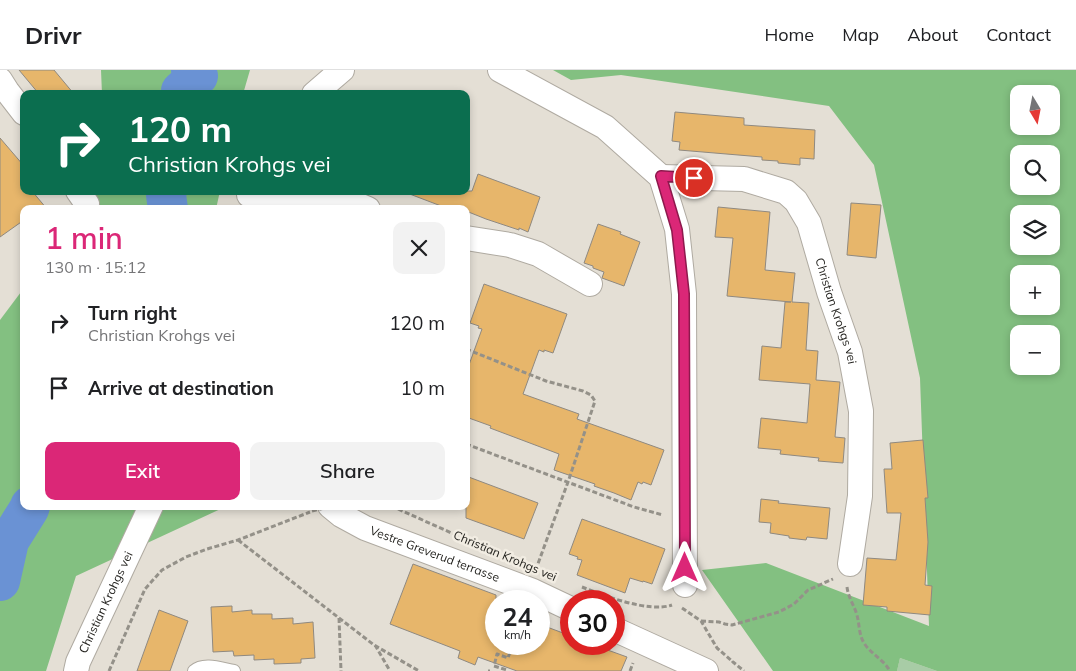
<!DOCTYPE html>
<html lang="en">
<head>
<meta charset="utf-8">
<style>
  :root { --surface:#fff; --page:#f2f2f2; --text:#202124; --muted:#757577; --line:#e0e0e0; --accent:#db2777 }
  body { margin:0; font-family:Mulish,sans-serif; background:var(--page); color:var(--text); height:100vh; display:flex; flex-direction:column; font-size:19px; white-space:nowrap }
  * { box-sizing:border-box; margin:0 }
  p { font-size:16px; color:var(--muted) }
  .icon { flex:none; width:28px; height:28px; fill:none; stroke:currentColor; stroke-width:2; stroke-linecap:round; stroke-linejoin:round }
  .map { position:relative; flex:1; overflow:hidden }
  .drawer { position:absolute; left:20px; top:135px; width:450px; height:305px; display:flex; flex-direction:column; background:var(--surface); border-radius:10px; box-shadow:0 2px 8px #0003 }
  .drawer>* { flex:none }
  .guide { position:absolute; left:20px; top:20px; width:450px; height:105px; border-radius:10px; box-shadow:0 2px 8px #0003; background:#0b6e4f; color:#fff; overflow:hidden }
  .needle { width:32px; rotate:170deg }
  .buttons { position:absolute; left:1010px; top:15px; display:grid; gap:10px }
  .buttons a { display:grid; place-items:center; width:50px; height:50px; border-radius:10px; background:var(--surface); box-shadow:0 2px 8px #0003; font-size:25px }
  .speed { position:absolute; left:485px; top:520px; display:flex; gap:10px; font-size:25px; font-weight:700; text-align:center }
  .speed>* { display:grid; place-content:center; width:65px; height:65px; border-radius:50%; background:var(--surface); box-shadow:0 2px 8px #0003; line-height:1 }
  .speed small { font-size:12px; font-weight:400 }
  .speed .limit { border:8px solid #d22; background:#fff; color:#111 }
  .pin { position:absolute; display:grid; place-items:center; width:42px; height:42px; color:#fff; margin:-21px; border:2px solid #fff; border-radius:50%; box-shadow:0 1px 5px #0007 }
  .me { position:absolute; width:55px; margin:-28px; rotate:0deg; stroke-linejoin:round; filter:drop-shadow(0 0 4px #0008) }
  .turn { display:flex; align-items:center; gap:18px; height:105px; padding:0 25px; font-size:22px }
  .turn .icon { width:65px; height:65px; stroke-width:2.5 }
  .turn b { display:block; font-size:35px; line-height:42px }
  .round { display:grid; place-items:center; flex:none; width:52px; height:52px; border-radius:10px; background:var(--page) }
  .summary { display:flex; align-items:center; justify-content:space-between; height:85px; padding:0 25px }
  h1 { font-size:30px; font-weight:600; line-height:38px; color:var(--accent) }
  .button { display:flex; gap:10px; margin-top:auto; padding:10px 25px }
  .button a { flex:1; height:58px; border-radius:10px; background:var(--accent); color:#fff; font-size:20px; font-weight:600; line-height:58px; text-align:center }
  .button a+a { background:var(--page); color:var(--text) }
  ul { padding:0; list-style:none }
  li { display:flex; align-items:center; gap:15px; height:65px; padding:0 25px }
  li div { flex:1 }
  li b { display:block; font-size:19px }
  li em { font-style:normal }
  header { display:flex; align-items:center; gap:30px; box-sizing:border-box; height:70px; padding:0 25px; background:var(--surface); border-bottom:1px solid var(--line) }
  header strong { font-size:24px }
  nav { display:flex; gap:28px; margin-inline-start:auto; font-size:18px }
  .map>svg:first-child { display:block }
  .green { fill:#a8cca6 }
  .forest { fill:#83c081; fill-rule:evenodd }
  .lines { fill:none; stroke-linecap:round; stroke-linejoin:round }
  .river { stroke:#6a92d4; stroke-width:40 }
  .building { fill:#e7b66b; stroke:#8f8980 }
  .service-casing { stroke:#afaaa1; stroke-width:14 }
  .minor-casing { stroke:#afaaa1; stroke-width:26 }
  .path { stroke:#949189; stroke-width:3; stroke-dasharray:5 2.5; stroke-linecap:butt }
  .service { stroke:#fff; stroke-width:12 }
  .minor { stroke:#fff; stroke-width:24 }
  .path-bridge { stroke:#949189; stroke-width:3; stroke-dasharray:5 2.5; stroke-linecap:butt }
  .route-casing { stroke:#8e194d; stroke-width:12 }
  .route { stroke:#db2777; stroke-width:9 }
  .labels { text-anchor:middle; stroke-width:5; stroke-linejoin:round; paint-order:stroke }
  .street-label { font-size:12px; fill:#1f1e1a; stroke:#f1ece2 }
</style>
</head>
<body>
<header>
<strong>Drivr</strong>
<nav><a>Home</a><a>Map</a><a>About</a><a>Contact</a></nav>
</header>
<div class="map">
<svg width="1076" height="601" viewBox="0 0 1076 601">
  <rect width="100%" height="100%" fill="#e4dfd5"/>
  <!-- green -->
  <path class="green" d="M900,588L937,601H897Z"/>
  <!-- forest -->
  <path class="forest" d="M101,0H250L243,24H102Z
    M553,0H1076V601H937L900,588L897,601H773L702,500L766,493L929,556L920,308L874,95L829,36L621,5L571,10ZM1019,24H1051V56H1019ZM1019,84H1051V116H1019ZM1019,144H1051V176H1019ZM1019,204H1051V236H1019ZM1019,264H1051V296H1019Z
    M96,121H220L216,139H83Z
    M24,218V436H227L76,506L46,601H0V250Z"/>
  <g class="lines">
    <!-- river -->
    <path class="river" d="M181,24V21L198,6L191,0
      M167,121L166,125L168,139
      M0,511L9,471L29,439L30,436"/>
  </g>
  <!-- building -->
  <path class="building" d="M19,0H54L74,24H39Z
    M675,42L744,48V55L815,60L814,89L800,88V95L778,93V91L762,90V87L679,80L680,72L672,71Z
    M0,68L24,96V121H32L47,139H24V150L0,167Z
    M478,104L540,127L528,162L519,158V160L486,149L466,141V139H449L407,123V121H472Z
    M851,133L881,135L876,188L847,185Z
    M718,137L770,142L765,200L795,203L792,232L809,233L806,280L818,281L816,310L840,312L835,367L845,368L843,393L818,391L819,388L780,384L781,380L758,378L761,348L807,353L810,314L759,310L762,276L781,278L785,232H791L727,226L733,168L715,167Z
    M598,154L621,162L620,164L640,172L624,216L602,208L604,202L593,198V196L584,193Z
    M484,214L567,244L553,283L544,280V282L539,280L523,324L579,344L577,349L664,380L651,415L643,412L642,414L638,412L631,430L614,423L594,416L595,414L554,400L559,384L490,358L491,356L466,347V303L482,259L478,258L479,256L470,253Z
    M923,370L928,428H925L928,472L925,515L932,516L930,545L887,541V537L863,535L867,488L896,490L901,443H887L884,399H892L890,373Z
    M466,406L538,433L524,469L466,448Z
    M761,429L779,431L778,433L830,438L827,469L807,467L806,470L789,468V466L770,463L771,453L759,452Z
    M582,449L665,479L652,514L643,511V512L630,508L625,523L577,505L582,490L577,489L578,487L569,484Z
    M413,494L496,525V574H539V554L571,566V574H591L627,587L621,601H517L478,587L475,595L458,588L460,581L390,554Z
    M232,536V542L252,540V544H272V549L293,548V554L313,552L315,588L301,589V593L274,594V589L254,590V585L234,586L233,581L213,582L211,537Z
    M159,540L188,551L170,601H137Z"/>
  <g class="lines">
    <!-- service casing -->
    <g class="service-casing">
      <path id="service" d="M194,601C204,592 222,599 234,601"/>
    </g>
    <!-- minor casing -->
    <g class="minor-casing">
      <g id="minor">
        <path d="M500,0L605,57L661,107L677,159L684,224L685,515"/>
        <path d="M0,10L7,21L24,43"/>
        <path d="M314,24L342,0"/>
        <path id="s1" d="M661,107L744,109L786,122L796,131L809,153L829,222L850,282L861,341L860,426L850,494"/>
        <path d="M78,121L87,134"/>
        <path d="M249,125L328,135L361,136L368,139"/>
        <path d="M466,168L510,175L538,184L590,214"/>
        <path id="s2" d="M330,436L341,445L365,458L533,521L571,539"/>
        <path d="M614,559L706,601"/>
        <path id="s3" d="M76,601L78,592L151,436"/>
      </g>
    </g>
    <!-- path -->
    <path class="path" d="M466,279L546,311L583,321L591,325L595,331L568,412L536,499
      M466,374L634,437L663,445
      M386,436L401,439L399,436
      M398,439L456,465
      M238,470L374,575L419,601
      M582,517C605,526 649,543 672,535
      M847,517C848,526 853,534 856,542C860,553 858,563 864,573C871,584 884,590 890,601
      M682,538L701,551L717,578L733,592
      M339,548L341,601
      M701,551L719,552L725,554L732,555L779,542L794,534L808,520L833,509
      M502,574L501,579L510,582L508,588L497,584L494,596L507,600L506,601
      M375,575L390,601
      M732,593L733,592L744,601
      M109,601L145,519L162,500L186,487L207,479L238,470L310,442
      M488,601H490
      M630,601L633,593"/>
    <!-- service -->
    <use href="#service" class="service"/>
    <!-- minor -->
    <use href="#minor" class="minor"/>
    <!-- path-bridge -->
    <path class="path-bridge" d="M312,441L333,436"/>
  </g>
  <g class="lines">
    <!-- route casing -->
    <g class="route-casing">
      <path id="route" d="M685,498L684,224L677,160L661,106L694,108"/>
    </g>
    <!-- route -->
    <use href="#route" class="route"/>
  </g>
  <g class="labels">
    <!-- street labels -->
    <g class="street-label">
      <text dy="4" stroke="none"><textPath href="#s1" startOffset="258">Christian Krohgs vei</textPath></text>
      <text dy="4" stroke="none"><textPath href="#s2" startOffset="116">Vestre Greverud terrasse</textPath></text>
      <text transform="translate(505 486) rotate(23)" y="4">Christian Krohgs vei</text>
      <text dy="4" stroke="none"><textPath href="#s3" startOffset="75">Christian Krohgs vei</textPath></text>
    </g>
  </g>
</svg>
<div class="buttons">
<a><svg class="needle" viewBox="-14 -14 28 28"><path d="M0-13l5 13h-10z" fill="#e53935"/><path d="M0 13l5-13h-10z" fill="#757577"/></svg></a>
<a><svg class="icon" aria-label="search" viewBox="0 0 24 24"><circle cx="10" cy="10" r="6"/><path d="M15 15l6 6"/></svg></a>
<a><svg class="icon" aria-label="layers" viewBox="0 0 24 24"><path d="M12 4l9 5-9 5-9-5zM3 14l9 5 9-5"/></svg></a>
<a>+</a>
<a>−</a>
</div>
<div class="speed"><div>24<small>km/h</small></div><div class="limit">30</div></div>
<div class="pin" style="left:694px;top:108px;background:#d93025"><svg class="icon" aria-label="arrive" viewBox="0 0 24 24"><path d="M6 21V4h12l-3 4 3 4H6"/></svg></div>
<svg class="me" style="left:685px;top:498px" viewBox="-20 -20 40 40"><path d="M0-17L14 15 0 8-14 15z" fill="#db2777" stroke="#fff" stroke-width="4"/></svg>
<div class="guide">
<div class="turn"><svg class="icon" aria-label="right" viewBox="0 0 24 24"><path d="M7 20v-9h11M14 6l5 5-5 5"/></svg><div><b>120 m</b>Christian Krohgs vei</div></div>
</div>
<section class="drawer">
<div class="summary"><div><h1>1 min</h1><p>130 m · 15:12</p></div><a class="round"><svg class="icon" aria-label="close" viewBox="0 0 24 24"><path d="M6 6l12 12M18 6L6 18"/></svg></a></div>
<ul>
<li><svg class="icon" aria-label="right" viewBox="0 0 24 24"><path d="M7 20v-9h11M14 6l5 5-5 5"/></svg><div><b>Turn right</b><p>Christian Krohgs vei</p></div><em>120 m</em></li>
<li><svg class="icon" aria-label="arrive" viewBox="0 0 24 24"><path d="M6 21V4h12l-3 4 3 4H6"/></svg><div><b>Arrive at destination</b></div><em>10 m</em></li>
</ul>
<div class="button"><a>Exit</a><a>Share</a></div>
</section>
</div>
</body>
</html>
